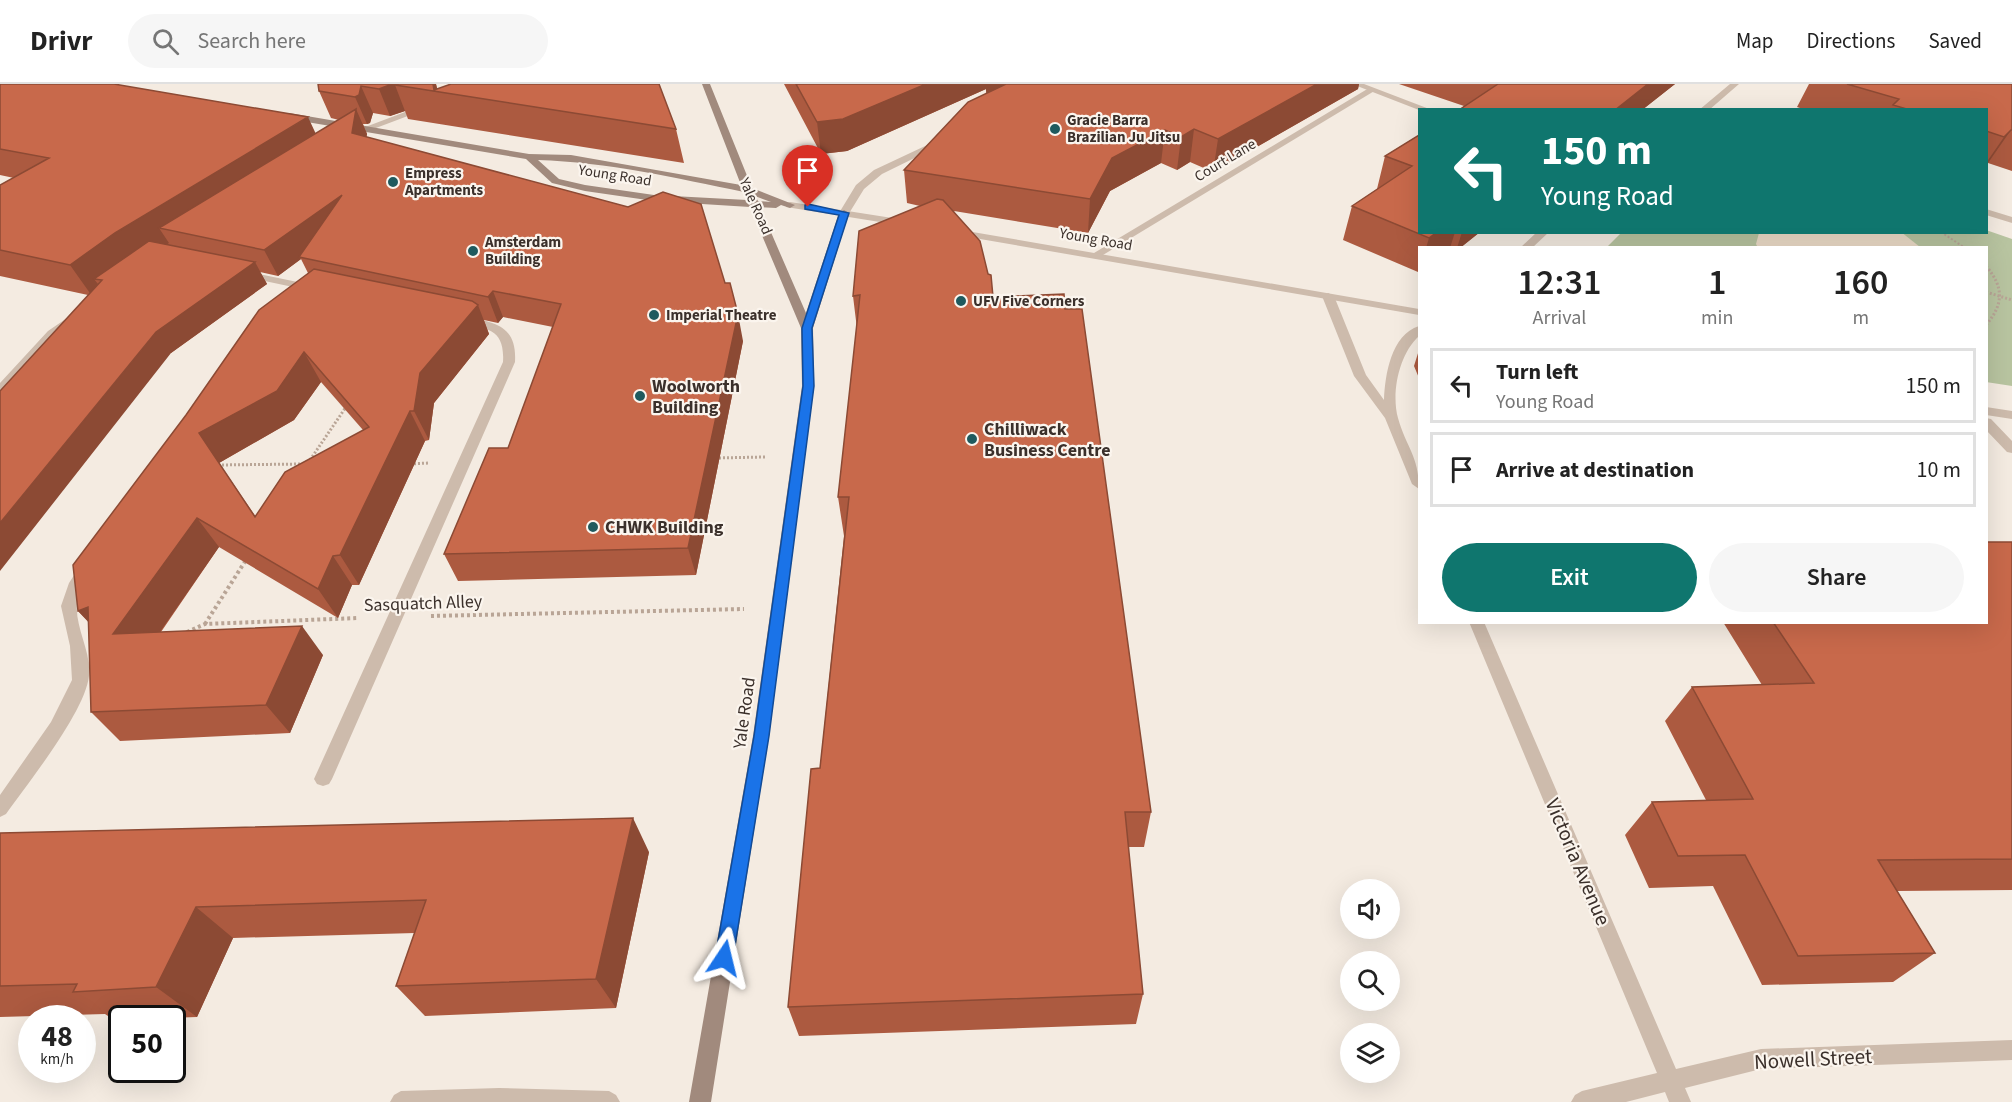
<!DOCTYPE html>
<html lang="en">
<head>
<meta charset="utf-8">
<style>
  :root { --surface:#fff; --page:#f6f6f6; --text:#222; --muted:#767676; --line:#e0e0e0; --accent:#0f766e }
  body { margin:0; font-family:"Source Sans 3",sans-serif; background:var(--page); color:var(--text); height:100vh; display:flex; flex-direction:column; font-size:22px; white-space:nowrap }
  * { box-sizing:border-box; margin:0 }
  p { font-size:20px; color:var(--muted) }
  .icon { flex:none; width:33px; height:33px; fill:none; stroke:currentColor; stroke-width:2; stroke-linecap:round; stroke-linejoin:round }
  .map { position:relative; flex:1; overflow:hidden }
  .details { position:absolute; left:1418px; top:162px; width:570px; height:378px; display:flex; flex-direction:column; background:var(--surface); border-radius:0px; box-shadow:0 6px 24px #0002 }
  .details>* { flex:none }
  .hud { position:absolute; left:1418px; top:24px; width:570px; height:126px; border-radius:0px; box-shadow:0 6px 24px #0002; background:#0f766e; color:#fff; overflow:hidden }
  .buttons { position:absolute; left:1340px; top:795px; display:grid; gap:12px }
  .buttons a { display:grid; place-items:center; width:60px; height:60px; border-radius:50%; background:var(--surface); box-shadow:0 6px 24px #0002; font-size:30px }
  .speed { position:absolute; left:18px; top:921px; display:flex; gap:12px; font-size:30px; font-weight:700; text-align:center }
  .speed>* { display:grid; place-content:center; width:78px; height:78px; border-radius:50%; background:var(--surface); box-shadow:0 6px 24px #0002; line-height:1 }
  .speed small { font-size:15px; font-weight:400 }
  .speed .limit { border:3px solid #111; border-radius:9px; background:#fff; color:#111 }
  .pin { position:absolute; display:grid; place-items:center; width:51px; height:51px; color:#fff; margin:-62px -26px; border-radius:50% 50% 50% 0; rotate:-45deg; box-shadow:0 0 6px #0007 }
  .pin .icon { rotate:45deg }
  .me { position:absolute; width:66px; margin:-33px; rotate:10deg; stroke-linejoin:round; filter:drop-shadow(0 0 4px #0008) }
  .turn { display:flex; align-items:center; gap:21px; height:126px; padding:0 24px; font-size:27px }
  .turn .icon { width:78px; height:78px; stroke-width:2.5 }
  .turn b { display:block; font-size:42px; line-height:51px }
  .eta { display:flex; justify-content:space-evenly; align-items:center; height:102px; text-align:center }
  .eta b { font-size:36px; font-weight:600; line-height:42px }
  .action { display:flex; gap:12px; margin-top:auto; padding:12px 24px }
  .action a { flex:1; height:69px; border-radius:36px; background:var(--accent); color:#fff; font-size:24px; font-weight:600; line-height:69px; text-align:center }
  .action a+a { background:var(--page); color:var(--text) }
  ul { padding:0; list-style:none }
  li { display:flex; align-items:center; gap:18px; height:75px; margin:0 12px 9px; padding:0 12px; border:3px solid var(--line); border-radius:0px }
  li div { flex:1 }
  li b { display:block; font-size:22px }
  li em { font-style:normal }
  header { display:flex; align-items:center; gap:36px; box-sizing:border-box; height:84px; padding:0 30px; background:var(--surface); border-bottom:2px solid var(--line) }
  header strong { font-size:28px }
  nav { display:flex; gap:33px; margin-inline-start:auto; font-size:21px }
  .search { width:420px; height:54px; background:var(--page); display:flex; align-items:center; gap:15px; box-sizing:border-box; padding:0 21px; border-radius:33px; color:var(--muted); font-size:22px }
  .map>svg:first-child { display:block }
  .green { fill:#b8c4a0 }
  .plaza { fill:#ecdcc8 }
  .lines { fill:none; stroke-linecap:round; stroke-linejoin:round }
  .path-far2 { stroke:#b9a596; stroke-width:2; stroke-dasharray:2 2; stroke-linecap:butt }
  .path-far1 { stroke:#b9a596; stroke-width:3; stroke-dasharray:2 2; stroke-linecap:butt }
  .path { stroke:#b9a596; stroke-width:4; stroke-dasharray:3 3; stroke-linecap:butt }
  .service { fill:#cdbbac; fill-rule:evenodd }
  .minor { fill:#cdbbac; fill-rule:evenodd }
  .tertiary { fill:#cdbbac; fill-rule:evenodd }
  .secondary { fill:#a18a7d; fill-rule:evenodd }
  .wall { fill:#ac5a40; fill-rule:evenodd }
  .shaded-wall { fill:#8c4a34 }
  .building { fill:#c8694b; stroke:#8c4a34; stroke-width:1.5; fill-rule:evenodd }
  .route { fill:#1a73e8; stroke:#114b97; stroke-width:1.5 }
  .poi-dot { fill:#1f5a5e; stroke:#fbf5ee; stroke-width:2 }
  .labels { text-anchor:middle; stroke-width:4.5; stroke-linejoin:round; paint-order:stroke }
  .far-poi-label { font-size:15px; font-weight:bold; fill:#3b302b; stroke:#fbf5ee; text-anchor:start }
  .far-street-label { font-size:15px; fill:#3b302b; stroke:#fbf5ee }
  .poi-label { font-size:18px; font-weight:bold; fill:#3b302b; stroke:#fbf5ee; text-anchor:start }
  .street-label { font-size:18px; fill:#3b302b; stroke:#fbf5ee }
  .near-street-label { font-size:21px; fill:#3b302b; stroke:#fbf5ee }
</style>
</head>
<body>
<header>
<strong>Drivr</strong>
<div class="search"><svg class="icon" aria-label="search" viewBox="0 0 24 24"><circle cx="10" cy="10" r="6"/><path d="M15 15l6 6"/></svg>Search here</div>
<nav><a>Map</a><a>Directions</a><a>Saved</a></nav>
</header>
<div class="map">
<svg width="2012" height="1018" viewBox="0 0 2012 1018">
  <rect width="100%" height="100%" fill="#f4ebe1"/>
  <!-- green -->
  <path class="green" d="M1986,146L2012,155V302L1986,298V164H1606L1622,148H1986Z"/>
  <!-- plaza -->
  <path class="plaza" d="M1901,148L1920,163L1758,164L1756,160L1759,149Z"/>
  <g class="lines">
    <!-- path-far2 -->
    <path class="path-far2" d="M1941,148L1965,164"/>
    <!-- path-far1 -->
    <path class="path-far1" d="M1986,182C2004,203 2004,220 1986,241
      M1986,208L2012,216
      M715,374L765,373
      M310,376L346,323
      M410,380L429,379
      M218,381L303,380"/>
    <!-- path -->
    <path class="path" d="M431,532L744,525
      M205,540L246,476
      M187,548L205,540L358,534"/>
    <!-- service -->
    <path class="service" d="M1369,4L1376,6L1098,174L1089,172Z
      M1986,125L2012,133V139L1986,131Z
      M245,187L312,201L318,204L312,207L241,192V188Z
      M465,232C495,239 517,241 515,278L332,695L329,700L323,702L317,700L314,695L503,278C505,245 488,245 461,238L459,236Z
      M87,478L94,483C89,492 82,501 79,511C70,537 92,565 89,592C85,628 28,699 6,730L0,733V711L51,638L72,596L70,562L61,522L69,499L82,479Z"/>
    <!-- minor -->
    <path class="minor" d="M1352,0H1364L1432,26H1419Z
      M1730,0H1739L1709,26H1699Z
      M940,55L945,58L943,60L882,90L864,105L848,131H840L839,129L856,101L874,86Z
      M1537,148H1549L1532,164H1520Z
      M1328,209L1334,212L1366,291L1384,316C1385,291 1391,251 1419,242V252C1399,270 1391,309 1398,334C1406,363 1419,372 1419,405L1412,400L1385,334L1354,292L1322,212Z
      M70,232L76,236L74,238L56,253L4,309L0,310V299L48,247Z
      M1986,334L1991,335L2012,357V369L2007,368L1986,346Z
      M1469,538H1484L1676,985L1761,965L2012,956V976L1761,985L1685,1004L1691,1018H1669L1665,1008L1626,1018H1571L1575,1011L1582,1007L1657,989Z
      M499,1004L609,1007L616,1011L620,1018H390L394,1011L401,1007Z"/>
    <!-- tertiary -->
    <path class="tertiary" d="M421,22L429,24L368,47L360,45Z
      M790,118L905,136L910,139L905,142L786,123V119Z
      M955,145L1419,225V231L951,150V146Z
      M1986,323L2012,327V335L1986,331Z"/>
    <!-- secondary -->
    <path class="secondary" d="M702,0H710L752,104L795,121L790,124L781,121L776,124L760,123L806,229L839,129L844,126L849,129L813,244L814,302L769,652L711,1018H689L753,652L802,302L801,244L750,123L654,117L585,107L552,99L526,75L289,35L284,32L289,29L529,70L571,71L741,101ZM538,76C607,78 676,94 744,108L747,116L654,111L585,101L559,95ZM755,112L771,118L758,117Z"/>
  </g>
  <!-- wall -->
  <path class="wall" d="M0,0L316,50L339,36L331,34L319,7L318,0H436L437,5L676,45L684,79L408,35L405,27L390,32L373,29L370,39L367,40H363L367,50L366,53L743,257L696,491L458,497L444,470L508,364L553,243L503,233L498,239L484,236L489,250L434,319L429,356L425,357L359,501H352L338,534L219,463L161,548L323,571L290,649L120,657L91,628L89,538L78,527L308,189L301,175L278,192L260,188L267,200L171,269L88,211L0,192V101L14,94L0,91ZM321,298L363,346L256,433L219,379L294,336Z
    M784,0H1359L1358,5L1213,88L1190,78L1177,86L1161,79L1110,107L1088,149L954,127L993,213L1065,225L1151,728L1144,763H1128L1143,910L1136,940L799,952L788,923L820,684L844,452L838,413L857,245L853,212L920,122L907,119L904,86L987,9L986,5L847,67L821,70Z
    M1399,0H1675L1642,26H1459L1464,22Z
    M1809,0H2012V87L1988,79L1986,81V26H1806L1797,23Z
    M1419,51V148H1480L1460,164H1419L1418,188L1343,156L1352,122L1377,105L1385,72Z
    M1419,266V294L1414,282Z
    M2012,458V806L1897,807L1935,869L1893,898L1762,901L1713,802L1649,804L1625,751L1652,718L1706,716L1665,637L1692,603L1762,601L1723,538H1986Z
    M0,749L649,768L616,924L425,932L396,902L415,849L233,854L197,933L168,934H122V937L117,938L105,930L0,933Z"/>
  <!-- shaded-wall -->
  <path class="shaded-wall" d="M392,0H436L438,8L395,1L405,27L390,32L379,5Z
    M926,0H1051L987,30L986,5L847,67L821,70L817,38Z
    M1317,0H1359L1358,5L1213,88L1218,55Z
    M1648,0H1675L1642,26H1615Z
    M361,2L373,29L370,39L367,40L355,13Z
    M356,25L367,50L363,74L352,49Z
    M308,33L322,63L159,144L169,159L136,180L102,196L94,195L102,205L92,212L70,181L115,149Z
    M1194,45L1190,78L1177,86L1181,53Z
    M1165,46L1161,79L1110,107L1088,149L1090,115L1112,74Z
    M2011,46L1988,79L1986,81V79L2004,53Z
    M342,111L299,173L301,175L278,192L264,166Z
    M1437,148H1455L1450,164H1426L1429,154Z
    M1462,148H1480L1460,164H1457Z
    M255,178L267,200L171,269L0,487V439L156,248Z
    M493,207L503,233L498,239L488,213Z
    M478,221L489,250L434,319L429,356L414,327L420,289Z
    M738,230L743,257L696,491L688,464Z
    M304,268L321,298L294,336L219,379L199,349Z
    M410,327L425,357L359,501L340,471Z
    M197,434L219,463L139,578L105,556L78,527Z
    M333,472L352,501L338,534L318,505Z
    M302,542L323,571L290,649L266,621Z
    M633,734L649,768L616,924L596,895Z
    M196,823L233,854L197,933L156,903Z"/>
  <!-- building -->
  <path class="building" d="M0,0H114L308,33L115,149L70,181L0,166V101L49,74L0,65Z
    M318,0H392L379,5L361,2L359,11L355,13L319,7Z
    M399,0H433L434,6L451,0H659L676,45L395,1Z
    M796,0H926L843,35L817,38Z
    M1006,0H1317L1218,55L1194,45L1181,53L1165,46L1112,74L1090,115L904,86L968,18Z
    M1498,0H1648L1615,26H1459Z
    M1847,0H2012V46H2011L2004,53L1986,47V26H1910L1893,21L1899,15Z
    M356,25L352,49L628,123L663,108L701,120L725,199H730L738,230L688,464L444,470L489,364H508L561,220L493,207L488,213L299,173L342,111L264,166L159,144Z
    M1419,51V148H1437L1429,154L1352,122L1412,82L1385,72Z
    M937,115L943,116L980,157L988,190L991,191L993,213L1064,210L1065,225H1082L1151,728H1125L1143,910L788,923L811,685L820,684L849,413H838L860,211L853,212L859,147Z
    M149,157L255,178L156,248L0,439V307L102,196L94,195Z
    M314,185L472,217L478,221L420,289L414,327H410L340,471L333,472L318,505L197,434L113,550L302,542L266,621L91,628L88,523L78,527L73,481L186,331L259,226ZM304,268L369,343L285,388L255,433L199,349L277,307Z
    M1986,458H2012V775L1878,776L1935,869L1798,872L1745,771L1678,772L1652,718L1753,715L1692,603L1814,599L1773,538H1986Z
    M633,734L596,895L396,902L426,816L196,823L156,903L73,908L77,900L0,902V749Z"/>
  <!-- route -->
  <path class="route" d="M808,120L849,129L812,244L814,302L769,652L733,874L730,880L724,883L718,880L715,874L754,652L803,302L802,244L839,131L805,125V121Z"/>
  <!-- markers -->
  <g class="poi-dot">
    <circle cx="1055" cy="45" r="6"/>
    <circle cx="393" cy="98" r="6"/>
    <circle cx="473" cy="167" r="6"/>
    <circle cx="961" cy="217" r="6"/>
    <circle cx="654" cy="231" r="6"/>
    <circle cx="640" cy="312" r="6"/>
    <circle cx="972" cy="355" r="6"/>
    <circle cx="593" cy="443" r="6"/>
  </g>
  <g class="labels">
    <!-- far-poi labels -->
    <g class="far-poi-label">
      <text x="1067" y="41">Gracie Barra<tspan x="1067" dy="17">Brazilian Ju Jitsu</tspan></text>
      <text x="405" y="94">Empress<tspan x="405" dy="17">Apartments</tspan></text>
      <text x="485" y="163">Amsterdam<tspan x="485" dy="17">Building</tspan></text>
      <text x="973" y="222">UFV Five Corners</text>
      <text x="666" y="236">Imperial Theatre</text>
    </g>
    <!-- far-street labels -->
    <g class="far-street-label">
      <text transform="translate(1225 76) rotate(-31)" y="5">Court Lane</text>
      <text transform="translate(615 91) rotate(9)" y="5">Young Road</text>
      <text transform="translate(756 122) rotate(66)" y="5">Yale Road</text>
      <text transform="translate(1096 155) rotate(10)" y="5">Young Road</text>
    </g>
    <!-- poi labels -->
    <g class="poi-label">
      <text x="652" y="308">Woolworth<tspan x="652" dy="21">Building</tspan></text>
      <text x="984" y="351">Chilliwack<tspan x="984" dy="21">Business Centre</tspan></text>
      <text x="605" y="449">CHWK Building</text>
    </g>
    <!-- street labels -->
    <g class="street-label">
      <text transform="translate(423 519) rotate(-2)" y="6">Sasquatch Alley</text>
      <text transform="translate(744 629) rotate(-82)" y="6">Yale Road</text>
    </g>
    <!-- near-street labels -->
    <g class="near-street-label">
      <text transform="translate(1578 778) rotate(67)" y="7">Victoria Avenue</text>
      <text transform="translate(1813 975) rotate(-3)" y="7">Nowell Street</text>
    </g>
  </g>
</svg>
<div class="buttons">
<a><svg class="icon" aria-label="sound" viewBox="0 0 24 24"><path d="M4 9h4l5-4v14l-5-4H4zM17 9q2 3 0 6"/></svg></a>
<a><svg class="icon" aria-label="search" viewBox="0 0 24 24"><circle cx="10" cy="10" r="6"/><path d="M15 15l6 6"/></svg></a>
<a><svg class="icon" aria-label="layers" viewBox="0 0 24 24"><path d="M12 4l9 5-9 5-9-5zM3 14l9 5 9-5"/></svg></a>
</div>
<div class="speed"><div>48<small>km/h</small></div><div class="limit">50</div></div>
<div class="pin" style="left:808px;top:123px;background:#d93025"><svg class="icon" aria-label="arrive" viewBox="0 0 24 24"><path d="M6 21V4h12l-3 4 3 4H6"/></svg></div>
<svg class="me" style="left:724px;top:874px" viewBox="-20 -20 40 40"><path d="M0-17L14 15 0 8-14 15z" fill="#1a73e8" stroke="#fff" stroke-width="4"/></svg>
<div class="hud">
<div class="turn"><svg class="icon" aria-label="left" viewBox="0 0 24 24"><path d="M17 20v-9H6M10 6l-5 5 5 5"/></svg><div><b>150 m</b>Young Road</div></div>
</div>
<section class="details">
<div class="eta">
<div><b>12:31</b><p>Arrival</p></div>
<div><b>1</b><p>min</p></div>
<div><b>160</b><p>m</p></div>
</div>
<ul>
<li><svg class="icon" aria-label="left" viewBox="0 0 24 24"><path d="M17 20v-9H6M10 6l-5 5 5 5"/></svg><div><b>Turn left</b><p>Young Road</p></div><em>150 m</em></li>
<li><svg class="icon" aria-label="arrive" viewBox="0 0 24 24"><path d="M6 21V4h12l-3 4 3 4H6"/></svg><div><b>Arrive at destination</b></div><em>10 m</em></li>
</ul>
<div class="action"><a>Exit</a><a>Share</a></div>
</section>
</div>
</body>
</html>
